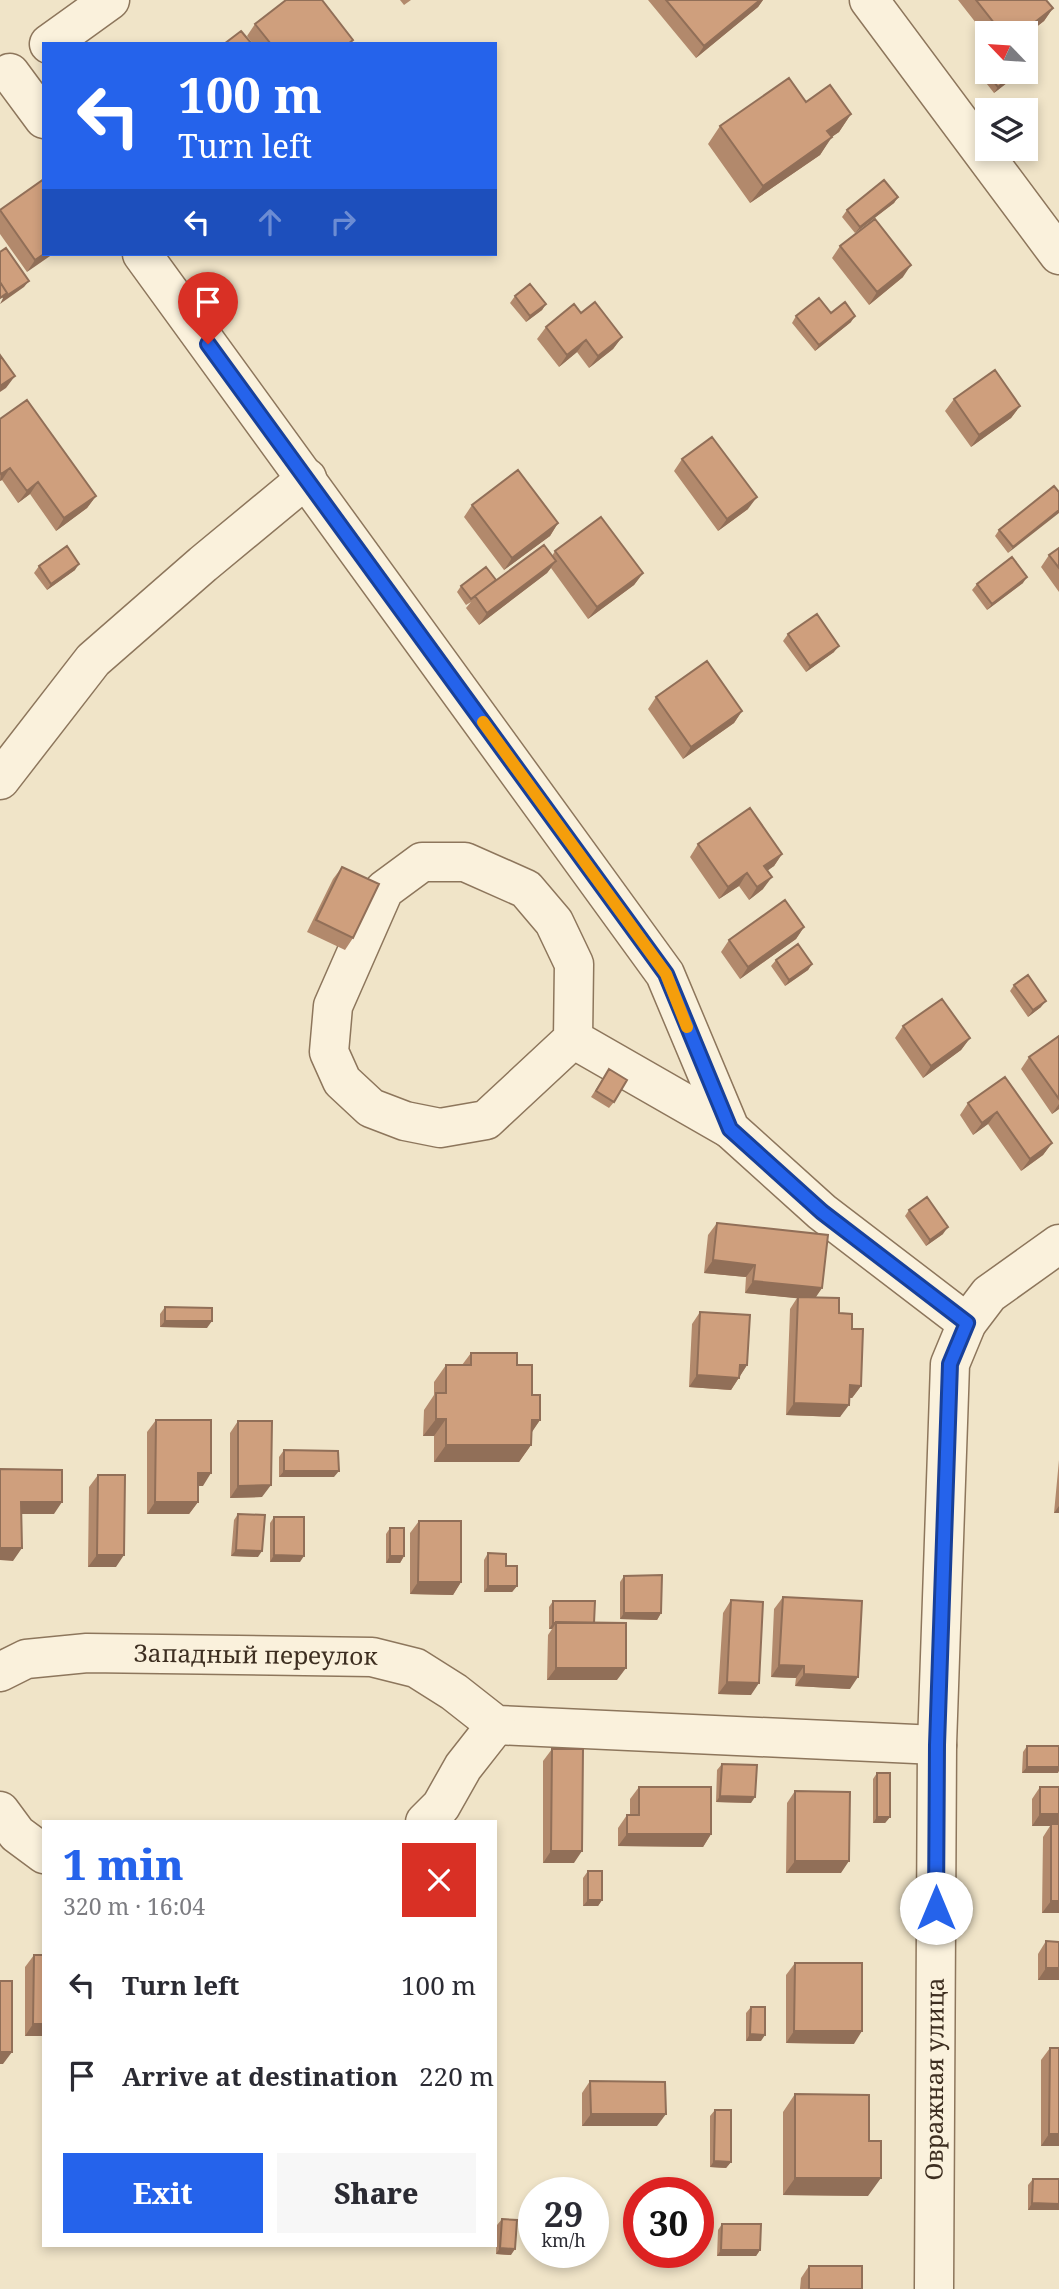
<!DOCTYPE html>
<html lang="en">
<head>
<meta charset="utf-8">
<style>
  :root { --surface:#fff; --page:#f7f7f7; --text:#2b2b33; --muted:#7c7c81; --accent:#2563eb }
  body { margin:0; font-family:"Noto Serif",serif; background:var(--page); color:var(--text); height:100vh; display:flex; flex-direction:column; font-size:26px; white-space:nowrap }
  * { box-sizing:border-box; margin:0 }
  p { font-size:23px; color:var(--muted) }
  .icon { flex:none; width:38px; height:38px; fill:none; stroke:currentColor; stroke-width:2; stroke-linecap:round; stroke-linejoin:round }
  .map { position:relative; flex:1; overflow:hidden }
  .side { position:absolute; left:42px; top:1820px; width:455px; height:427px; display:flex; flex-direction:column; background:var(--surface); border-radius:0px; box-shadow:0 4px 10px #0003 }
  .side>* { flex:none }
  .guide { position:absolute; left:42px; top:42px; width:455px; height:214px; border-radius:0px; box-shadow:0 4px 10px #0003; background:#2563eb; color:#fff; overflow:hidden }
  .needle { width:46px; rotate:295deg }
  .controls { position:absolute; left:975px; top:21px; display:grid; gap:14px }
  .controls a { display:grid; place-items:center; width:63px; height:63px; border-radius:0px; background:var(--surface); box-shadow:0 4px 10px #0003; font-size:35px }
  .speed { position:absolute; left:518px; top:2177px; display:flex; gap:14px; font-size:35px; font-weight:700; text-align:center }
  .speed>* { display:grid; place-content:center; width:91px; height:91px; border-radius:50%; background:var(--surface); box-shadow:0 4px 10px #0003; line-height:1 }
  .speed small { font-size:18px; font-weight:400 }
  .speed .limit { border:10px solid #d22; background:#fff; color:#111 }
  .pin { position:absolute; display:grid; place-items:center; width:60px; height:60px; color:#fff; margin:-72px -30px; border-radius:50% 50% 50% 0; rotate:-45deg; box-shadow:0 0 7px #0007 }
  .pin .icon { rotate:45deg }
  .me { position:absolute; width:77px; margin:-38px; rotate:0deg; stroke-linejoin:round; filter:drop-shadow(0 0 5px #0008) }
  .turn { display:flex; align-items:center; gap:24px; height:147px; padding:0 21px; font-size:32px }
  .turn .icon { width:91px; height:91px; stroke-width:2.5 }
  .turn b { display:block; font-size:49px; line-height:60px }
  .lanes { display:flex; align-items:center; height:66px; padding:0 21px; background:#0003; justify-content:center; gap:35px; direction:ltr }
  .lanes .off { opacity:.35 }
  .round { display:grid; place-items:center; flex:none; width:74px; height:74px; border-radius:0px; background:var(--page) }
  .headline { display:flex; align-items:center; justify-content:space-between; height:119px; padding:0 21px }
  h1 { font-size:42px; font-weight:800; line-height:52px; color:var(--accent) }
  .button { display:flex; gap:14px; margin-top:auto; padding:14px 21px }
  .button a { flex:1; height:80px; border-radius:0px; background:var(--accent); color:#fff; font-size:28px; font-weight:800; line-height:80px; text-align:center }
  .button a+a { background:var(--page); color:var(--text) }
  ul { padding:0; list-style:none }
  li { display:flex; align-items:center; gap:21px; height:91px; padding:0 21px }
  li div { flex:1 }
  li b { display:block; font-size:26px }
  li em { font-style:normal }
  .map>svg:first-child { display:block }
  .lines { fill:none; stroke-linecap:round; stroke-linejoin:round }
  .minor-casing { stroke:#8d765c; stroke-width:41 }
  .minor { stroke:#faf1dc; stroke-width:38 }
  .wall { fill:#b2896c }
  .shaded-wall { fill:#916f58 }
  .building { fill:#cf9f7d; stroke:#916f58; stroke-width:2 }
  .route-casing { stroke:#184099; stroke-width:18 }
  .route { stroke:#2563eb; stroke-width:12 }
  .slow { stroke:#f59e0b; stroke-width:12 }
  .labels { text-anchor:middle; stroke-width:5; stroke-linejoin:round; paint-order:stroke }
  .street-label { font-size:24px; fill:#3d2e20; stroke:#f7eed8 }
</style>
</head>
<body>
<div class="map">
<svg width="1059" height="2289" viewBox="0 0 1059 2289">
  <rect width="100%" height="100%" fill="#f0e4c8"/>
  <g class="lines">
    <!-- minor casing -->
    <g class="minor-casing">
      <g id="minor">
        <path d="M869,0L1059,255"/>
        <path d="M49,44L110,0"/>
        <path d="M10,73L44,119"/>
        <path d="M142,254L665,974L730,1129L822,1212L967,1323"/>
        <path d="M0,780L93,660L203,564L307,478"/>
        <path d="M573,1039L486,1120L440,1128L405,1121L371,1108L342,1081L329,1052L333,1006L384,890L422,862H465L526,889L554,922L574,964L573,1039L730,1129"/>
        <path id="s1" d="M0,1672L26,1659L87,1653L372,1657L416,1668L454,1692L496,1725L937,1745"/>
        <path d="M0,1811L17,1834L44,1854"/>
        <path d="M425,1822L441,1806L463,1767L496,1725"/>
        <path id="s2" d="M934,2289L937,1745L950,1364L967,1323L989,1294L1059,1244"/>
      </g>
    </g>
    <!-- minor -->
    <use href="#minor" class="minor"/>
  </g>
  <!-- wall -->
  <path class="wall" d="M400,0H411L404,5Z
    M648,0H763L758,7L696,58Z
    M958,0H1046L1053,8L1044,21L1026,35V33H987V37Z
    M255,24L350,44H253L247,36Z
    M988,72H1021L994,93L983,79Z
    M806,102L851,114L839,132L831,137L820,155L750,203L708,144L720,126Z
    M898,197L894,203L855,233L842,217L847,210Z
    M0,210L44,254L27,272L0,234Z
    M840,246L903,277L869,305L832,258Z
    M515,296L546,304L542,310L526,322L510,303Z
    M581,313L622,337L613,349L589,368L577,352L559,367L537,339L546,327Z
    M831,313L851,322L815,351L792,323L796,316Z
    M954,399L1020,406L1011,418L971,447L945,411Z
    M0,419L96,496L87,508L56,531L30,494L18,503L2,480L0,481Z
    M682,459L748,509L718,531L674,471Z
    M1059,492L1008,553L995,536L999,530Z
    M472,505L558,523L550,536L504,570L464,517Z
    M1059,548V592L1041,567L1049,555Z
    M555,551L643,573L634,585L588,619L551,568L547,573L479,625L466,608L471,602L466,605L457,592L461,586L496,580L552,556Z
    M39,566L75,570L47,590L34,573Z
    M1023,583L987,610L972,590L977,584Z
    M788,634L834,652L806,672L783,641Z
    M656,697L742,711L734,723L683,759L648,709Z
    M698,844L782,854L774,866L767,870L763,889L749,900L739,886L719,899L690,857Z
    M342,867L353,938L345,950L307,932L333,879Z
    M804,927L796,939L740,979L721,952L729,940Z
    M776,960L812,964L808,970L785,986L771,966Z
    M1014,985L1041,1007L1028,1017L1010,991Z
    M903,1026L970,1038L961,1050L923,1078L895,1038Z
    M1059,1036V1109L1052,1114L1021,1069L1029,1057Z
    M609,1069L614,1102L609,1108L591,1097Z
    M1005,1077L1052,1143L1043,1155L1021,1171L988,1124L973,1135L960,1115L968,1103Z
    M909,1210L943,1234L926,1246L905,1216Z
    M717,1223L822,1288L815,1297L839,1313L852,1329L861,1386L852,1398H849L840,1417L786,1415L790,1309L797,1298L745,1293L746,1277L704,1273L708,1235Z
    M165,1307L207,1328L160,1327V1314Z
    M700,1312L747,1365L731,1390L689,1387L692,1324Z
    M471,1353L517,1365L532,1395L540,1420L531,1432V1445L519,1462H434V1436H423L424,1410L434,1395V1382L446,1365H462Z
    M156,1420L203,1486H198V1502L189,1514H147V1432Z
    M238,1421L262,1497L230,1498V1433Z
    M284,1450L334,1477H279V1457Z
    M1059,1460V1513H1054Z
    M98,1475L116,1567H88L89,1487Z
    M238,1514L258,1557L231,1556L234,1520Z
    M274,1517L300,1562H270V1523Z
    M419,1521L461,1582L453,1595L410,1594V1533Z
    M390,1528L404,1556L400,1563H386V1534Z
    M488,1553L506,1566L517,1586L512,1592H484V1560Z
    M624,1576L661,1613L657,1620L620,1619V1582Z
    M783,1597L850,1689L795,1686L796,1678L771,1677L774,1609Z
    M731,1600L751,1695L718,1694L723,1613Z
    M553,1601L594,1623L617,1680H547L548,1635L552,1629H549V1607Z
    M1027,1746L1058,1773H1022L1023,1752Z
    M552,1749L574,1863H543V1761Z
    M722,1764L751,1803L716,1802L717,1770Z
    M877,1773L890,1817L885,1823H873V1779Z
    M639,1787L711,1834L703,1847L618,1846V1828L627,1815H630V1799Z
    M1040,1787H1059V1913H1042L1043,1837L1050,1826H1032V1799Z
    M795,1791L841,1873H786L787,1803Z
    M588,1871L602,1900L598,1906H583V1878Z
    M1046,1941L1059,1980H1038V1954Z
    M34,1955H44V2036H25V1967Z
    M795,1963L854,2044L786,2043V1975Z
    M751,2007L761,2041H746V2013Z
    M1050,2048H1059V2146H1041V2060Z
    M590,2081L657,2126H582V2093Z
    M795,2094L868,2196L783,2195V2112Z
    M715,2110L731,2162L726,2168L710,2167V2116Z
    M1033,2179H1059V2210H1028V2185Z
    M502,2219L511,2255L496,2254L497,2225Z
    M722,2224L760,2250L756,2256H717L718,2230Z
    M809,2266L862,2289H800L801,2278Z"/>
  <!-- shaded-wall -->
  <path class="shaded-wall" d="M760,0H763L758,7L696,58L704,46Z
    M1053,8L1044,21L1026,35V33H1021Z
    M1017,72H1021L994,93L998,87Z
    M851,114L839,132L815,149L827,131Z
    M832,137L820,155L750,203L763,186Z
    M898,197L894,203L855,233L860,227Z
    M44,254H53L27,272L35,260Z
    M911,265L903,277L869,305L877,292Z
    M29,281L24,287L0,304L3,298Z
    M546,304L542,310L526,322L530,316Z
    M855,316L851,322L815,351L819,345Z
    M622,337L613,349L589,368L598,356Z
    M586,340L577,352L559,367L567,355Z
    M15,376L6,388L0,392V386Z
    M1020,406L1011,418L971,447L979,435Z
    M10,468L2,480L0,481L1,474Z
    M38,482L30,494L18,503L27,491Z
    M96,496L87,508L56,531L64,518Z
    M757,497L748,509L718,531L727,519Z
    M1059,510V513L1008,553L1013,547Z
    M558,523L550,536L504,570L512,558Z
    M556,561L547,573L479,625L487,613Z
    M79,564L75,570L47,590L51,584Z
    M643,573L634,585L588,619L597,607Z
    M1027,577L1023,583L987,610L992,604Z
    M839,646L834,652L806,672L810,666Z
    M742,711L734,723L683,759L691,747Z
    M782,854L774,866L756,879L764,866Z
    M747,873L739,886L719,899L728,887Z
    M772,877L763,889L749,900L757,887Z
    M804,927L796,939L740,979L748,967Z
    M812,964L808,970L785,986L789,980Z
    M1046,1001L1041,1007L1028,1017L1033,1010Z
    M970,1038L961,1050L923,1078L931,1066Z
    M1059,1104V1109L1052,1114Z
    M997,1112L988,1124L973,1135L982,1123Z
    M1052,1143L1043,1155L1021,1171L1030,1159Z
    M948,1227L943,1234L926,1246L930,1240Z
    M713,1260L755,1265L746,1277L704,1273Z
    M753,1281L822,1288L814,1300L745,1293Z
    M165,1321H212L207,1328L160,1327Z
    M740,1365H747L731,1390L689,1387L697,1375Z
    M850,1385L861,1386L852,1398L841,1397Z
    M794,1403L849,1405L840,1417L786,1415Z
    M436,1419H446L434,1436H423Z
    M532,1420H540L528,1438Z
    M446,1445H531L519,1462H434Z
    M284,1471H339L334,1477H279Z
    M198,1473H211L203,1486H189Z
    M271,1485L262,1497L230,1498L238,1486Z
    M21,1502H62L54,1514H13Z
    M155,1502H198L189,1514H147Z
    M1059,1506V1513H1054Z
    M0,1548H22L13,1561L0,1560Z
    M236,1550L262,1551L258,1557L231,1556Z
    M97,1555H124L116,1567H88Z
    M274,1555L304,1556L300,1562H270Z
    M390,1556H404L400,1563H386Z
    M418,1582H461L453,1595L410,1594Z
    M488,1586H517L512,1592H484Z
    M624,1613H661L657,1620L620,1619Z
    M553,1623H556L552,1629H549Z
    M779,1665L804,1666L796,1678L771,1677Z
    M556,1668H626L617,1680H547Z
    M804,1674L858,1677L850,1689L795,1686Z
    M727,1682L759,1683L751,1695L718,1694Z
    M1027,1767H1059V1771L1058,1773H1022Z
    M720,1796L755,1797L751,1803L716,1802Z
    M1040,1814H1059V1826L1051,1824L1050,1826H1032Z
    M877,1817H890L885,1823H873Z
    M627,1834H711L703,1847L618,1846Z
    M551,1851H582L574,1863H543Z
    M795,1861H849L841,1873H786Z
    M588,1900H602L598,1906H583Z
    M1051,1901H1059V1913H1042Z
    M1046,1968H1059V1980H1038Z
    M33,2024H44V2036H25Z
    M794,2031H862L854,2044L786,2043Z
    M750,2034L765,2035L761,2041H746Z
    M0,2052H12L3,2064H0Z
    M591,2114H666L657,2126H582Z
    M1049,2134H1059V2146H1041Z
    M714,2161L731,2162L726,2168L710,2167Z
    M795,2178H881L868,2196L783,2195Z
    M1032,2203L1059,2204V2210H1028Z
    M500,2248L515,2249L511,2255L496,2254Z
    M721,2250H760L756,2256H717Z"/>
  <!-- building -->
  <path class="building" d="M286,0H322L353,40L348,44H271L255,24Z
    M666,0H760L704,46Z
    M976,0H1046L1053,8L1021,33H1002Z
    M241,31L252,44H224Z
    M988,72H1017L998,87L987,73Z
    M789,78L806,102L830,85L851,114L827,131L832,137L763,186L720,126Z
    M44,179V254L35,260L0,210Z
    M884,180L898,197L860,227L847,210Z
    M875,219L911,265L877,292L840,246Z
    M6,248L29,281L3,298L7,293L0,282V252Z
    M0,282L7,293L0,298Z
    M530,284L546,304L530,316L515,296Z
    M819,298L831,313L845,302L855,316L819,345L796,316Z
    M595,302L622,337L598,356L586,340L567,355L546,327L574,304L581,313Z
    M0,355L15,376L0,386Z
    M995,370L1020,406L979,435L954,399Z
    M27,400L96,496L64,518L38,482L27,491L10,468L1,474L0,472V419Z
    M712,437L757,497L727,519L682,459Z
    M518,470L558,523L512,558L472,505Z
    M1054,486L1059,492V510L1013,547L999,530Z
    M601,517L643,573L597,607L555,551Z
    M544,545L556,561L487,613L475,596Z
    M67,546L79,564L51,584L39,566Z
    M1059,548V568L1049,555Z
    M1012,557L1027,577L992,604L977,584Z
    M486,567L496,580L471,599L461,586Z
    M817,614L839,646L810,666L788,634Z
    M707,661L742,711L691,747L656,697Z
    M750,808L782,854L764,866L772,877L757,887L747,873L728,887L698,844Z
    M342,867L379,884L353,938L316,920Z
    M785,900L804,927L748,967L729,940Z
    M798,944L812,964L789,980L776,960Z
    M1028,975L1046,1001L1033,1010L1014,985Z
    M942,999L970,1038L931,1066L903,1026Z
    M1059,1036V1099L1029,1057Z
    M609,1069L627,1080L614,1102L596,1091Z
    M1005,1077L1052,1143L1030,1159L997,1112L982,1123L968,1103Z
    M927,1197L948,1227L930,1240L909,1210Z
    M717,1223L828,1235L822,1288L753,1281L755,1265L713,1260Z
    M798,1297L839,1298V1313L852,1314V1329H863L861,1386L850,1385L849,1405L794,1403Z
    M165,1307L212,1308V1321H165Z
    M700,1312L750,1315L747,1365H740L739,1378L697,1375Z
    M471,1353H517V1365H532V1395H540V1420H532L531,1445H446V1419H436V1393H446V1365H471Z
    M156,1420H211V1473H198V1502H155Z
    M238,1421H272L271,1485L238,1486Z
    M284,1450L338,1451L339,1471H284Z
    M0,1469L62,1470V1502H21L22,1548H0Z
    M98,1475H125L124,1555H97Z
    M238,1514L265,1515L262,1551L236,1550Z
    M274,1517H304V1556L274,1555Z
    M419,1521H461V1582H418Z
    M390,1528H404V1556H390Z
    M488,1553L506,1554V1566H517V1586H488Z
    M662,1575L661,1613H624V1576Z
    M783,1597L862,1601L858,1677L804,1674V1666L779,1665Z
    M731,1600L763,1602L759,1683L727,1682Z
    M553,1601H595L594,1623H553Z
    M556,1622L626,1623V1668H556Z
    M1027,1746H1059V1767H1027Z
    M552,1749H583L582,1851H551Z
    M722,1764L757,1765L755,1797L720,1796Z
    M877,1773H890V1817H877Z
    M639,1787H711V1834H627V1815H639Z
    M1040,1787H1059V1814H1040Z
    M795,1791L850,1792L849,1861H795Z
    M1051,1824H1059V1901H1051Z
    M588,1871H602V1900H588Z
    M1046,1941L1059,1942V1968H1046Z
    M34,1955H44V2024H33Z
    M795,1963H862V2031H794Z
    M0,1981H12V2052H0Z
    M751,2007H765V2035L750,2034Z
    M1050,2048H1059V2134H1049Z
    M590,2081L665,2082L666,2114H591Z
    M795,2094L869,2095V2141H881V2178H795Z
    M715,2110H731V2162L714,2161Z
    M1033,2179H1059V2204L1032,2203Z
    M502,2219L517,2220L515,2249L500,2248Z
    M722,2224H761L760,2250H721Z
    M809,2266H862V2289H809Z"/>
  <g class="lines">
    <!-- route casing -->
    <g class="route-casing">
      <path id="route" d="M208,344L666,974L730,1129L822,1212L967,1323L950,1364L937,1745L936,1908"/>
    </g>
    <!-- route -->
    <use href="#route" class="route"/>
    <!-- slow -->
    <path class="slow" d="M483,722L666,974L687,1027"/>
  </g>
  <g class="labels">
    <!-- street labels -->
    <g class="street-label">
      <text dy="8" stroke="none"><textPath href="#s1" startOffset="259">Западный переулок</textPath></text>
      <text dy="8" stroke="none"><textPath href="#s2" startOffset="210">Овражная улица</textPath></text>
    </g>
  </g>
</svg>
<div class="controls">
<a><svg class="needle" viewBox="-14 -14 28 28"><path d="M0-13l5 13h-10z" fill="#e53935"/><path d="M0 13l5-13h-10z" fill="#7c7c81"/></svg></a>
<a><svg class="icon" aria-label="layers" viewBox="0 0 24 24"><path d="M12 4l9 5-9 5-9-5zM3 14l9 5 9-5"/></svg></a>
</div>
<div class="speed"><div>29<small>km/h</small></div><div class="limit">30</div></div>
<div class="pin" style="left:208px;top:344px;background:#d93025"><svg class="icon" aria-label="arrive" viewBox="0 0 24 24"><path d="M6 21V4h12l-3 4 3 4H6"/></svg></div>
<svg class="me" style="left:936px;top:1908px" viewBox="-20 -20 40 40"><circle r="19" fill="#fff"/><path d="M0-13L10 11 0 6-10 11z" fill="#2563eb"/></svg>
<div class="guide">
<div class="turn"><svg class="icon" aria-label="left" viewBox="0 0 24 24"><path d="M17 20v-9H6M10 6l-5 5 5 5"/></svg><div><b>100 m</b>Turn left</div></div>
<div class="lanes"><svg class="icon" aria-label="left" viewBox="0 0 24 24"><path d="M17 20v-9H6M10 6l-5 5 5 5"/></svg><svg class="icon off" aria-label="ahead" viewBox="0 0 24 24"><path d="M12 20V5M6 11l6-6 6 6"/></svg><svg class="icon off" aria-label="right" viewBox="0 0 24 24"><path d="M7 20v-9h11M14 6l5 5-5 5"/></svg></div>
</div>
<section class="side">
<div class="headline"><div><h1>1 min</h1><p>320 m · 16:04</p></div><a class="round" style="background:#d93025;color:#fff"><svg class="icon" aria-label="close" viewBox="0 0 24 24"><path d="M6 6l12 12M18 6L6 18"/></svg></a></div>
<ul>
<li><svg class="icon" aria-label="left" viewBox="0 0 24 24"><path d="M17 20v-9H6M10 6l-5 5 5 5"/></svg><div><b>Turn left</b></div><em>100 m</em></li>
<li><svg class="icon" aria-label="arrive" viewBox="0 0 24 24"><path d="M6 21V4h12l-3 4 3 4H6"/></svg><div><b>Arrive at destination</b></div><em>220 m</em></li>
</ul>
<div class="button"><a>Exit</a><a>Share</a></div>
</section>
</div>
</body>
</html>
